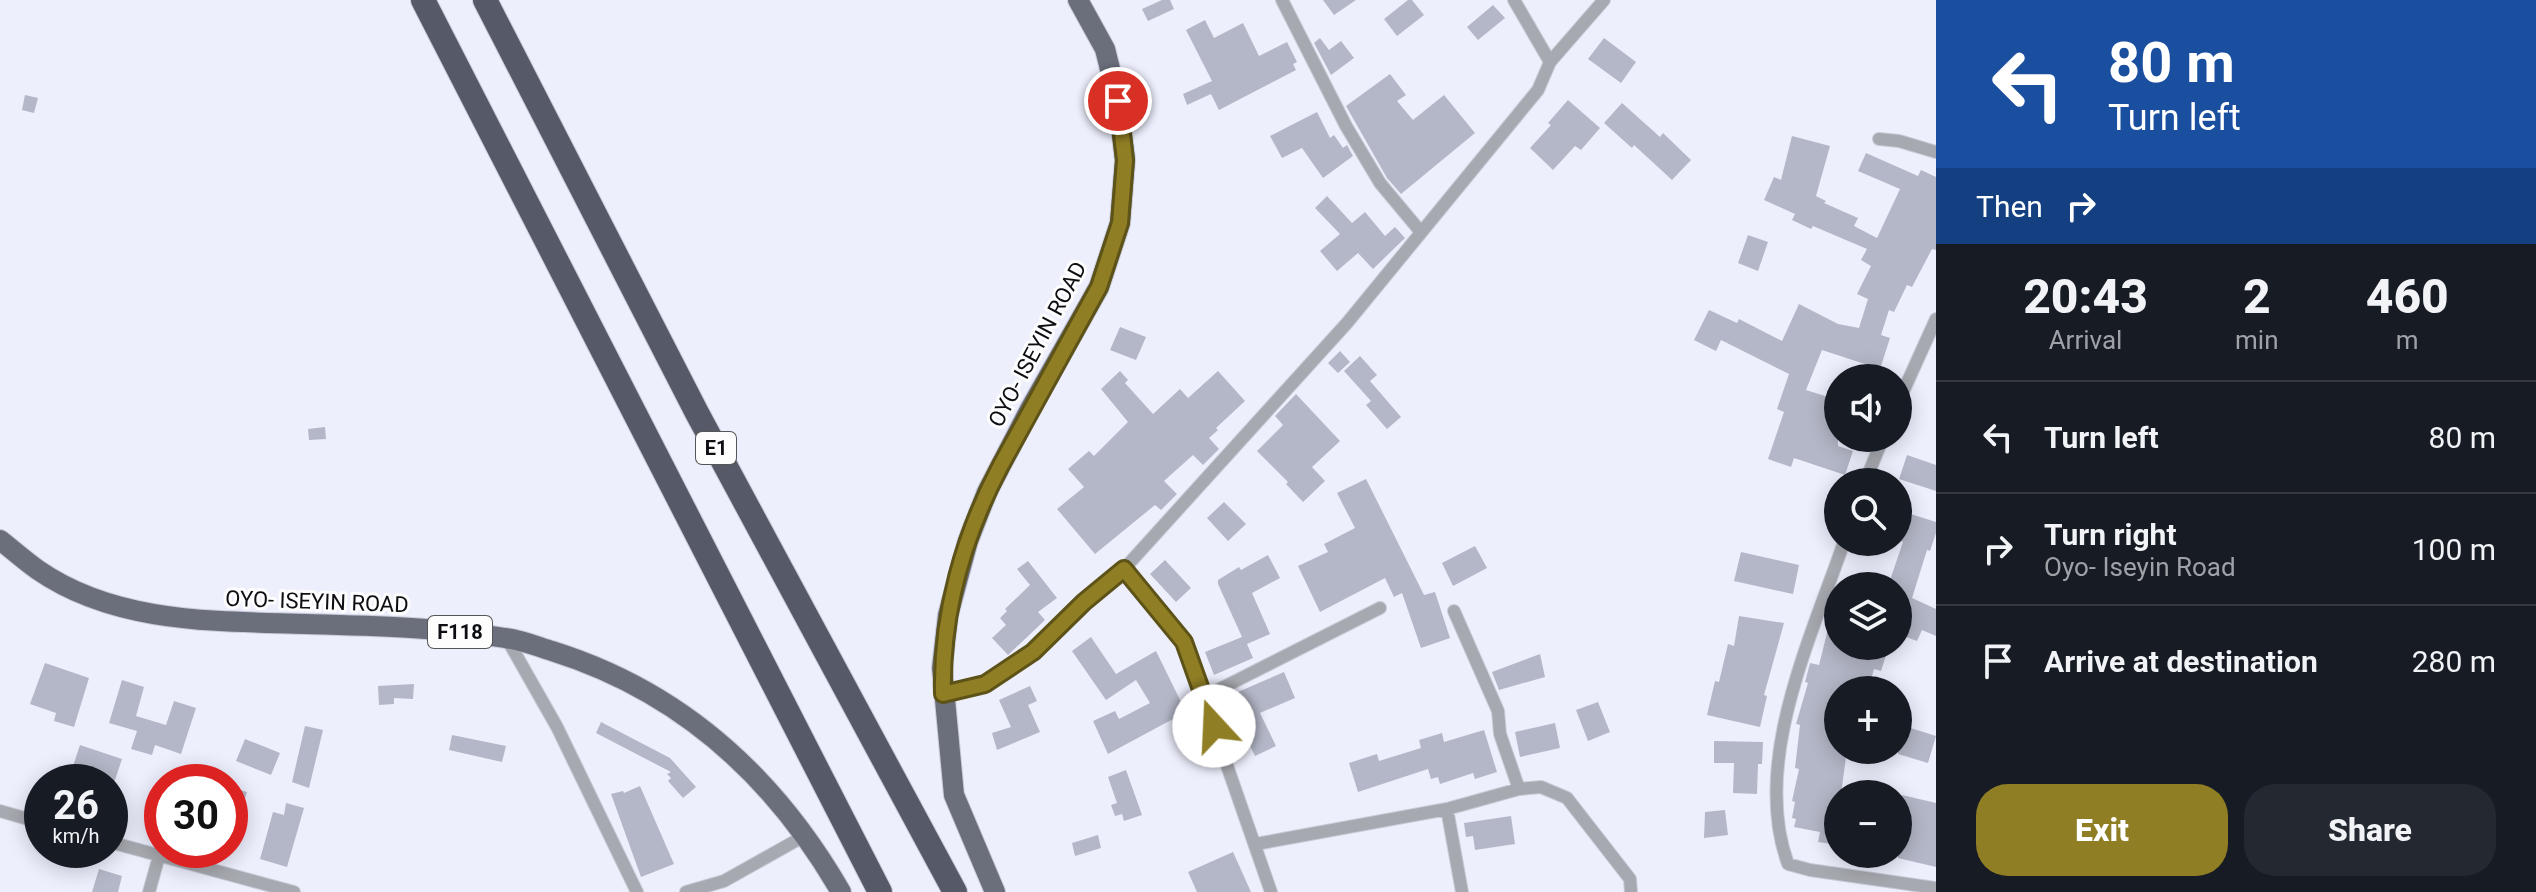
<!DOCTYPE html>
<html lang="en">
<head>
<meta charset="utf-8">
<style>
  :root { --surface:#171b24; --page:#242831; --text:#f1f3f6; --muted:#9ea1a6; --line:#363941; --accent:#8f7e24 }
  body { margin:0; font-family:Roboto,sans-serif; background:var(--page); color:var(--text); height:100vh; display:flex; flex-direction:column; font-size:30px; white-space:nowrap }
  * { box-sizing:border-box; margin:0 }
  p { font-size:26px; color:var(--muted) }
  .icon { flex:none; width:44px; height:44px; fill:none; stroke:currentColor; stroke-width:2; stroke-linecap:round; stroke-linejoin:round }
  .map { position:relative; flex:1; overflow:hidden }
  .side { display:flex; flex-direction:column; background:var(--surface); width:600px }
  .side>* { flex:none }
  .top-card { background:#1a4fa0; color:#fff; overflow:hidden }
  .buttons { position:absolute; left:1824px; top:364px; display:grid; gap:16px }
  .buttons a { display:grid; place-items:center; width:88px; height:88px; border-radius:50%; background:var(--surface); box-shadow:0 4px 20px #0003; font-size:40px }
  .speed { position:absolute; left:24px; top:764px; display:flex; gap:16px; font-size:40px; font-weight:700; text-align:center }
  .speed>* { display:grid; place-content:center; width:104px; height:104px; border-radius:50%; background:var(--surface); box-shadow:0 4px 20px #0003; line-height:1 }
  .speed small { font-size:20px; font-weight:400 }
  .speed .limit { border:12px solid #d22; background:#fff; color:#111 }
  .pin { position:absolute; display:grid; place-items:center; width:68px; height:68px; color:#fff; margin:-34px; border:4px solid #fff; border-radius:50%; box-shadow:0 2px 8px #0007 }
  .me { position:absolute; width:88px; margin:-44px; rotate:340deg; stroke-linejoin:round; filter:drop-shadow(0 0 6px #0008) }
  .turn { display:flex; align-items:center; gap:28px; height:168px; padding:0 40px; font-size:36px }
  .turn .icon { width:104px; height:104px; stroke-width:2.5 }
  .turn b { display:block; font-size:56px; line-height:68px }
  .then { display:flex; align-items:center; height:76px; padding:0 40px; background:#0003; gap:16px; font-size:30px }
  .eta { display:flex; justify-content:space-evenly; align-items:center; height:136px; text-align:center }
  .eta b { font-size:48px; font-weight:800; line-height:56px }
  .button { display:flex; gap:16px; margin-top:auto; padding:16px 40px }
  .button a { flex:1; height:92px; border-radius:32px; background:var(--accent); color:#fff; font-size:32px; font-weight:800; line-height:92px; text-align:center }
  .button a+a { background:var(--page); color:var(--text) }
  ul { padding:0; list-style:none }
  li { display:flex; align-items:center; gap:24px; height:112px; padding:0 40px; border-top:2px solid var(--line) }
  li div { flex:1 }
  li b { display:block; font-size:30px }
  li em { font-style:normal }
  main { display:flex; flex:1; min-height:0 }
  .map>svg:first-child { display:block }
  .building { fill:#b4b7c7 }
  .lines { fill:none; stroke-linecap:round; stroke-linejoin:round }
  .minor-casing { stroke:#c9cbd8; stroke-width:14 }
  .primary-casing { stroke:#c9cbd8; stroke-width:22 }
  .motorway-casing { stroke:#c9cbd8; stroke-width:26 }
  .minor { stroke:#a7a9b0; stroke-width:12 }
  .primary { stroke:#6b6e7b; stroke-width:20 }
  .motorway { stroke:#565967; stroke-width:24 }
  .route-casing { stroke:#5d5217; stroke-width:20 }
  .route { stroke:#8f7e24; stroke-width:14 }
  .labels { text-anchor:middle; stroke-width:6; stroke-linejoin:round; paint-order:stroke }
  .shield { fill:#fdfdfd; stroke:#555659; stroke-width:2 }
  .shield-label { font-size:20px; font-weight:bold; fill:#0d0e13 }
  .street-label { font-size:22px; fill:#0d0e13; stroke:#fdfdfd }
</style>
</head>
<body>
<main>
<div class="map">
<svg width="1936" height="892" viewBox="0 0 1936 892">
  <rect width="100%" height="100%" fill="#edeffd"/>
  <!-- building -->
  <path class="building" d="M1162,0H1170L1174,9L1148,21L1142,9Z
    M1323,0H1356L1334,15Z
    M1408,0H1412L1424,15L1397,36L1384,19Z
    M1493,5L1505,18L1478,40L1467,27Z
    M1205,20L1214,38L1243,23L1259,56L1287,42L1297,62L1293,64L1296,70L1219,110L1211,94L1187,105L1183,94L1212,81L1186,30Z
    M1320,38L1329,50L1341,41L1354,58L1331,75L1314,43Z
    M1604,38L1636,62L1621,83L1588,59Z
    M1390,74L1406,95L1397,101L1413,120L1444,95L1475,133L1401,194L1387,178L1346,106Z
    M25,95L38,98L34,113L22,110Z
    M1568,100L1600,128L1581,150L1575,146L1553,170L1530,148L1551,125L1548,123Z
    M1622,103L1660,137L1663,133L1691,160L1672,180L1634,145L1632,148L1604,123Z
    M1317,112L1330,138L1334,135L1343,148L1347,145L1353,156L1323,178L1302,148L1282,158L1270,136Z
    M1792,136L1830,146L1816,196L1826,201L1824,203L1858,218L1854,226L1877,238L1900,189L1858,171L1866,153L1918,176L1921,170L1936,177V250L1932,249L1912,287L1907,285L1894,312L1889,310L1881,335L1890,338L1880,369L1822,350L1806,390L1838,400V446L1853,451L1845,475L1794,458L1791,467L1768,459L1784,412L1777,409L1789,374L1721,340L1716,351L1694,340L1709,310L1737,323L1739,319L1782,341L1799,304L1838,324L1859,328L1868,299L1857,294L1871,266L1861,260L1867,249L1813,226L1811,229L1792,220L1795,214L1764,200L1774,177L1781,180Z
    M1327,196L1352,223L1365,212L1385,236L1395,227L1405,238L1373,269L1358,253L1337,271L1320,251L1340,234L1315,208Z
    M1748,235L1768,242L1758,271L1738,263Z
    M1120,327L1146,337L1136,360L1110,350Z
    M1340,351L1350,362L1338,373L1328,363Z
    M1360,356L1377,375L1370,381L1401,417L1387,429L1366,405L1371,401L1344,371Z
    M1120,371L1128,380L1125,383L1153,414L1180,389L1188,398L1218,371L1245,401L1216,428L1218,430L1209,438L1219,449L1203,465L1193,455L1164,481L1177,494L1161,510L1155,505L1095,554L1057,509L1084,487L1068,469L1089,451L1094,456L1128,422L1101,389Z
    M1296,394L1340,441L1312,467L1325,481L1303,502L1286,484L1288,482L1257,451L1283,425L1275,416Z
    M325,427L326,439L309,440L308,429Z
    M1907,455L1936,465V491L1899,479Z
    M1366,479L1424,595L1435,592L1450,638L1421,648L1402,593L1394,597L1385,578L1320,612L1298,566L1328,552L1324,544L1355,528L1337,493Z
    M1224,502L1246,524L1228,541L1207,518Z
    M1898,510L1936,522V533L1930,551L1927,550L1912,598L1936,609V636L1922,630L1917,641L1898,634V586H1888L1903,542L1898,540Z
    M1475,546L1487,568L1453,586L1442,563Z
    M1741,552L1799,565L1793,594L1734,581Z
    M1268,555L1280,578L1252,593L1270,634L1247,644L1253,658L1214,675L1205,652L1242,637L1218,584V580L1239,567L1241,570Z
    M1165,560L1191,588L1176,602L1150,574Z
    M1028,561L1057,598L1038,612L1045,620L1008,655L992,638L1006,625L1000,618L1007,611L1005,609L1030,585L1017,569Z
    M1739,616L1784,623L1764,695L1767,696L1760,727L1707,715L1715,681L1719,682L1728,644L1734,646Z
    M1828,629L1838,632V646H1889L1881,671L1874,669L1868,690H1838V750H1847L1841,794H1838V845L1818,842L1820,832L1794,827L1796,819L1792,818L1795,802L1792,801L1799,769L1795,768L1800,725L1796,724L1808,683L1805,682L1810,663L1819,665Z
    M1091,637L1116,674L1156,651L1186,712L1108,754L1093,721L1115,711L1119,719L1150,703L1136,680L1106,700L1072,651Z
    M1540,654L1545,677L1499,690L1492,672Z
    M45,663L89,678L74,727L54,721L56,713L30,704Z
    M1284,672L1295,698L1260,713L1276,746L1255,756L1245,735L1255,730L1238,692Z
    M122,680L144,687L136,716L166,725L174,701L196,708L181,754L155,745L152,755L131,749L137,731L109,723Z
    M414,684L413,699L394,698V704L379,705L378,686Z
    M1030,686L1037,701L1028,705L1040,732L997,750L992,733L1011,727L999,700Z
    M1598,702L1610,732L1588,741L1576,710Z
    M601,722L670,758L696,787L683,798L668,781L671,778L667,774L671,772L596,733Z
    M1555,723L1560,748L1520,757L1515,732Z
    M1898,724L1936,736L1928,763L1898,754Z
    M305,726L323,730L309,788L292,782Z
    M1484,730L1497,772L1475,779L1473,773L1440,784L1438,777L1431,779L1428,769L1358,792L1349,763L1377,754L1379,761L1421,748L1419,740L1442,733L1444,742Z
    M452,735L506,746L502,762L449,750Z
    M245,739L280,753L271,775L236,761Z
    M1714,741L1763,742L1762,764H1758L1757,794L1733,793L1734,763H1714Z
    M80,745L122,759L114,783L72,769Z
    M1126,770L1142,815L1124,821L1122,814L1115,816L1111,805L1117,803L1108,777Z
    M640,786L674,864L641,877L611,794L623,791L624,793Z
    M230,787L247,792L233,837H230Z
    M1902,795L1936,803V867L1898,858V812Z
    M286,803L304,808L287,867L260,859L273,812L284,815Z
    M1725,810L1728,835L1704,838L1705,812Z
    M1511,816L1515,844L1475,850L1473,836L1466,837L1464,823Z
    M1098,835L1101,848L1075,856L1072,843Z
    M1233,852L1251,892H1197L1188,872Z
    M99,869L122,876L118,892H92Z"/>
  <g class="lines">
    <!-- minor casing -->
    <g class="minor-casing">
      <path id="minor" d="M1282,0L1346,126L1380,183L1420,231
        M1514,0L1550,62
        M1879,139L1899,141L1936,152
        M1898,403L1936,319
        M1865,482L1883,438
        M1844,542C1811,638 1751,763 1788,864L1810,870L1936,888
        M1124,569L1184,642L1271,892
        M1454,611L1498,711L1500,734L1519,789
        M511,646L557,727L637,892
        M943,694L985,684L1033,652L1084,602L1124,569L1347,323L1538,90L1550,62L1604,0
        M1204,697L1380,608
        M1447,809L1462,892
        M0,811L42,823
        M110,842L294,892
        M1256,844L1447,809L1519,789L1541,787L1567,798L1630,879L1631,892
        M149,892L159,856
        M686,892L724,881L806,835"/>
    </g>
    <!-- primary casing -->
    <g class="primary-casing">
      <path id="primary" d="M0,540C13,550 25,561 38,570C116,624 216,621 306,624C373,626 440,627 505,638C521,640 536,646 552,651C680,691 774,776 841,892
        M995,892L954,795L942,668L948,615L968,541L987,492L1029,411L1099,287L1120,223L1125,160L1118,101L1105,49L1078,0"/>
    </g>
    <!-- motorway casing -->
    <g class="motorway-casing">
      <path id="motorway" d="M423,0L880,892
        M485,0L697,413L955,892"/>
    </g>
    <!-- minor -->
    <use href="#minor" class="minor"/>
    <!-- primary -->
    <use href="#primary" class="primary"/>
    <!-- motorway -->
    <use href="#motorway" class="motorway"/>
  </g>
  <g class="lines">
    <!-- route casing -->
    <g class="route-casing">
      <path id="route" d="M1118,101L1125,160L1120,223L1099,287L1001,465C964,535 941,614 943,694L985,684L1033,652L1084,602L1124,569L1184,642L1214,726"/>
    </g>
    <!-- route -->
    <use href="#route" class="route"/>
  </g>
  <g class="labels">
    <!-- shield labels -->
    <g class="shield">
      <rect x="696" y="432" width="40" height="32" rx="6"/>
      <rect x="428" y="616" width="64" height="32" rx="6"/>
    </g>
    <g class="shield-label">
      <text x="716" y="455">E1</text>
      <text x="460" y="639">F118</text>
    </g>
    <!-- street labels -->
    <g class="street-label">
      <text transform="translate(1037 344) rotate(-62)" y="8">OYO- ISEYIN ROAD</text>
      <text transform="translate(317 601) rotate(2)" y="8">OYO- ISEYIN ROAD</text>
    </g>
  </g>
</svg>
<div class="buttons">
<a><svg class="icon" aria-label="sound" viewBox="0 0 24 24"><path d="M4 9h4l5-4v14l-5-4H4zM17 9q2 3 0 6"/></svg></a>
<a><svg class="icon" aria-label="search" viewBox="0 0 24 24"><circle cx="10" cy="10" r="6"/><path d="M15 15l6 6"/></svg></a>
<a><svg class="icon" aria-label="layers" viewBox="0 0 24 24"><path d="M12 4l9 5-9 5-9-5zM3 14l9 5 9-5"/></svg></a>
<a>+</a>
<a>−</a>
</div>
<div class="speed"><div>26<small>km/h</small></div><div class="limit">30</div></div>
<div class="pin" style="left:1118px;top:101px;background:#d93025"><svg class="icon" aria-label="arrive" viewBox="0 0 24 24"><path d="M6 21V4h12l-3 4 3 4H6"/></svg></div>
<svg class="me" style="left:1214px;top:726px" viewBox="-20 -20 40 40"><circle r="19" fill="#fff"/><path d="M0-13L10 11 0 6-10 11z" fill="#8f7e24"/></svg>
</div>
<section class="side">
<div class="top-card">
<div class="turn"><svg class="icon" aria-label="left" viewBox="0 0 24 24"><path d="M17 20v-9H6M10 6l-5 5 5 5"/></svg><div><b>80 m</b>Turn left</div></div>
<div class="then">Then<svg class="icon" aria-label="right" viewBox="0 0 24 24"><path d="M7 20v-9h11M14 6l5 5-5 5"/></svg></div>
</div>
<div class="eta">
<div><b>20:43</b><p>Arrival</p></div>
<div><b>2</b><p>min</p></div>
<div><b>460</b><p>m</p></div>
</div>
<ul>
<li><svg class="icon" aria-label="left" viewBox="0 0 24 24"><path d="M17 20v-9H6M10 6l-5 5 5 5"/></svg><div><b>Turn left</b></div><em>80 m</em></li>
<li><svg class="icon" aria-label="right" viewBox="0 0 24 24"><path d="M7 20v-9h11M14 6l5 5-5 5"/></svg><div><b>Turn right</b><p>Oyo- Iseyin Road</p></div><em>100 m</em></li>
<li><svg class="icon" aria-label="arrive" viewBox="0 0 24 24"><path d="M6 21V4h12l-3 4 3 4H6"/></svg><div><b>Arrive at destination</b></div><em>280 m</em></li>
</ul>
<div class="button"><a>Exit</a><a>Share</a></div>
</section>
</main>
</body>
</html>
